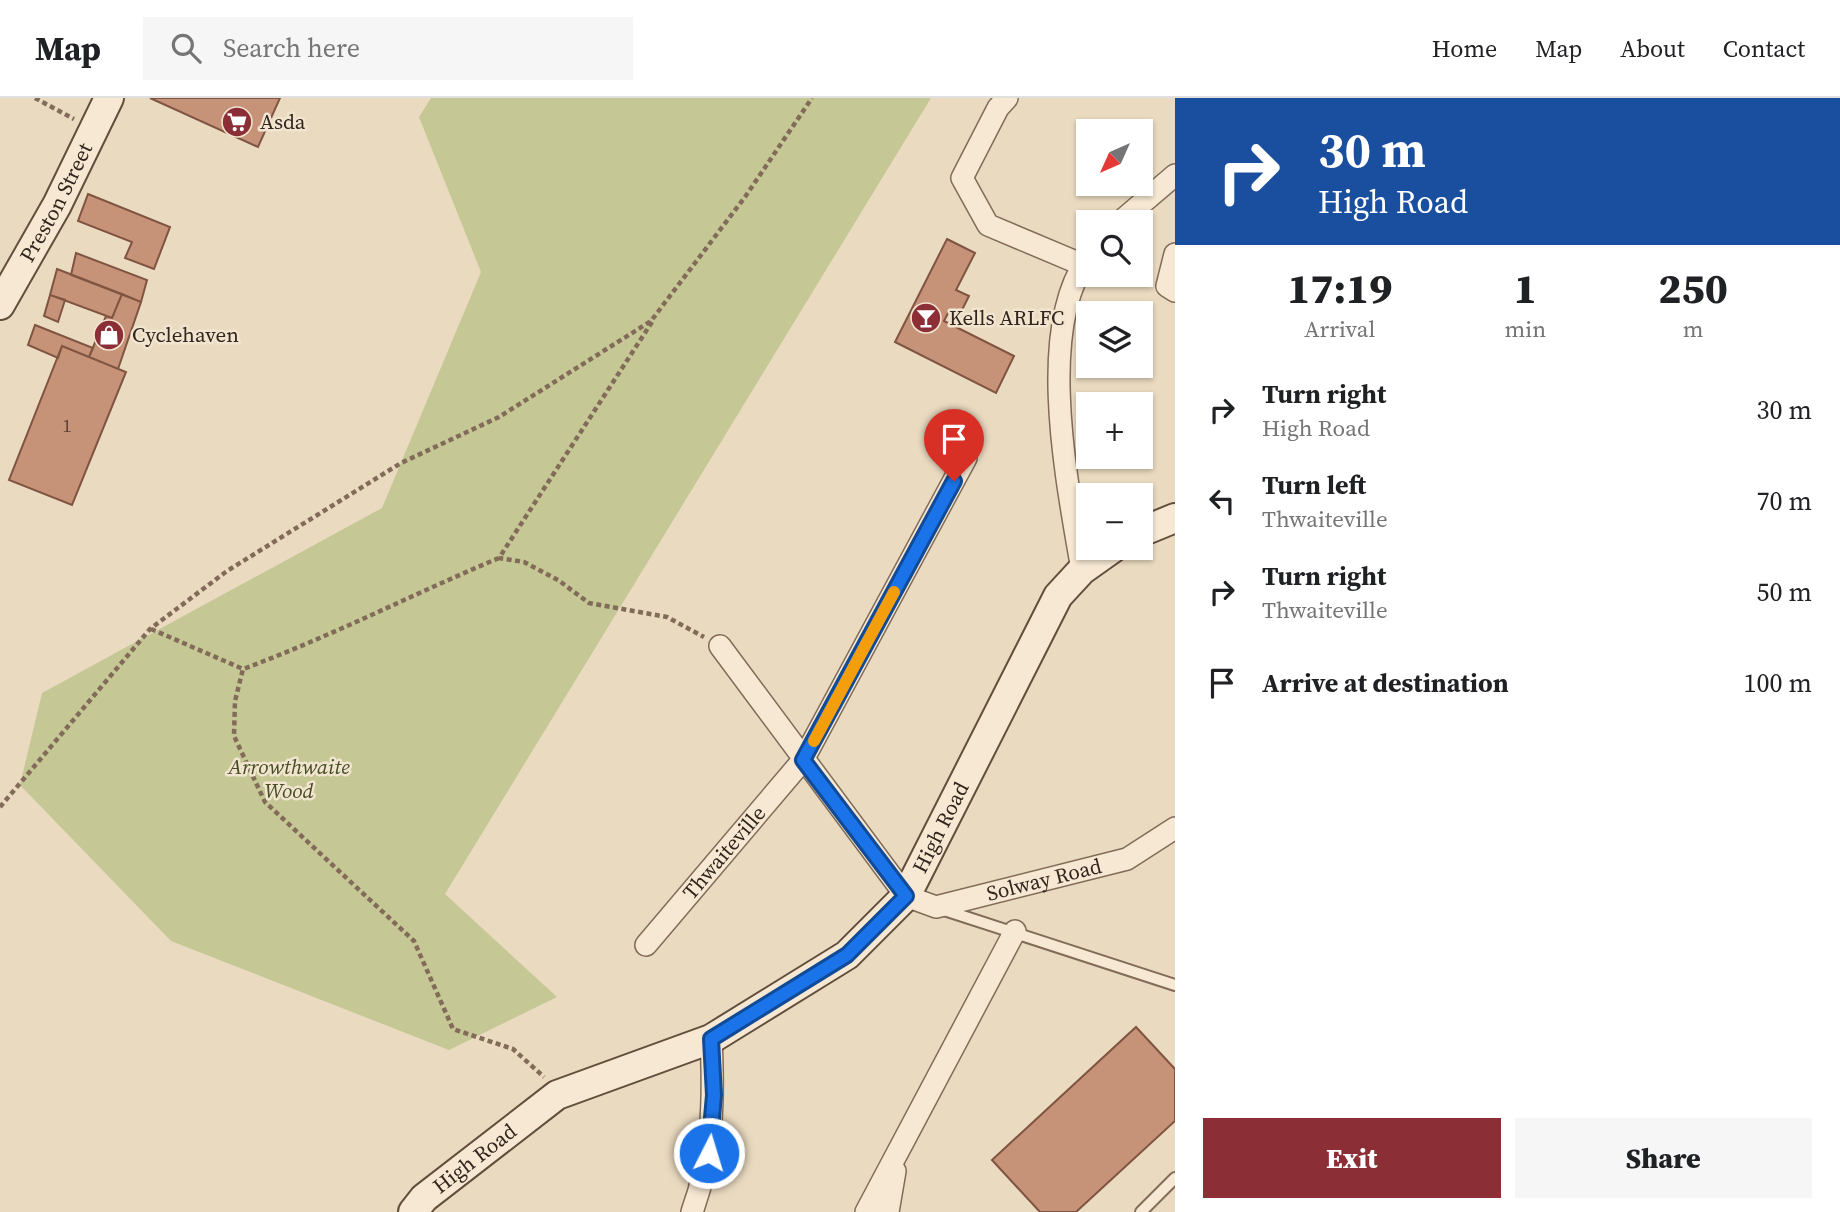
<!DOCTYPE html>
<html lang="en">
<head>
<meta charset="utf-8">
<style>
  :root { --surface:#fff; --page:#f6f6f6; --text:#202124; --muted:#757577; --line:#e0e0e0; --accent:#8c2e36 }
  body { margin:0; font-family:"Source Serif 4",serif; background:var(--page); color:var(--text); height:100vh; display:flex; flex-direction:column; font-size:26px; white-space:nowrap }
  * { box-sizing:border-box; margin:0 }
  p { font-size:23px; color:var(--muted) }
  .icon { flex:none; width:38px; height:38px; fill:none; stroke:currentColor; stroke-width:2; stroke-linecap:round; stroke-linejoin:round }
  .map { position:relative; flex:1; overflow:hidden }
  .details { display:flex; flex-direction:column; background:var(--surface); width:665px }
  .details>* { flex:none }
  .banner { background:#1a4fa0; color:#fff; overflow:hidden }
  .needle { width:46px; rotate:225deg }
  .tools { position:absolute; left:1076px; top:21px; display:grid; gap:14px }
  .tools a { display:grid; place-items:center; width:77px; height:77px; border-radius:0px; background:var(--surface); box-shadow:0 2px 5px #0004; font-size:35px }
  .pin { position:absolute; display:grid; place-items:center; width:60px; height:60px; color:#fff; margin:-72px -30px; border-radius:50% 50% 50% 0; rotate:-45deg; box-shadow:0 0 7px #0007 }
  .pin .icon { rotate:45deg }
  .me { position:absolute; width:77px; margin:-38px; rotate:5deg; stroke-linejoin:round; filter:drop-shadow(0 0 5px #0008) }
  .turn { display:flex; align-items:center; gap:24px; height:147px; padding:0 28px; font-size:32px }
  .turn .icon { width:91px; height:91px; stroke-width:2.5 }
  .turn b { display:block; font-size:49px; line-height:60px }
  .eta { display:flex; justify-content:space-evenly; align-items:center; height:119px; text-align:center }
  .eta b { font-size:42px; font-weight:800; line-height:49px }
  .cta { display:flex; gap:14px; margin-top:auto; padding:14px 28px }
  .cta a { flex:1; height:80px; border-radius:0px; background:var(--accent); color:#fff; font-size:28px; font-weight:800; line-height:80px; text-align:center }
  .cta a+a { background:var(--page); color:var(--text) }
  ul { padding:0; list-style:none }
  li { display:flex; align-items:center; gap:21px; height:91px; padding:0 28px }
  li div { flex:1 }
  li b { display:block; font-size:26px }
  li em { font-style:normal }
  header { display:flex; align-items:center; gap:42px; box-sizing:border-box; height:98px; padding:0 35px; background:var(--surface); border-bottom:2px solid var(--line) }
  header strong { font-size:33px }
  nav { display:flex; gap:38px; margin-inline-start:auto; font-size:24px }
  .search { width:490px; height:63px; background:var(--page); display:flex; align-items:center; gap:18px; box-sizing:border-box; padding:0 24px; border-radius:0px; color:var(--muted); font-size:26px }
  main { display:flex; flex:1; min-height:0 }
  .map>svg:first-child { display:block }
  .green { fill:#c5c795 }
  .building { fill:#c69278; stroke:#7f5441; stroke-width:2 }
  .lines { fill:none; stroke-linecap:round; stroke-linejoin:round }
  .lane-casing { stroke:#826b59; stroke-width:14 }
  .street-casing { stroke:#826b59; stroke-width:24 }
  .secondary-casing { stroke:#634d3d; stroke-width:32 }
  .path { stroke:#826b59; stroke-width:4.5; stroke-dasharray:5 3.5; stroke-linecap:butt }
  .lane { stroke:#f6e8d2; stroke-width:10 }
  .street { stroke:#f6e8d2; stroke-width:21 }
  .secondary { stroke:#f6e8d2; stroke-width:28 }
  .route-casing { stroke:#114b97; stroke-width:18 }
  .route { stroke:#1a73e8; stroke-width:12 }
  .slow { stroke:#f59e0b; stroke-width:12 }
  .labels { text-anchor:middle; stroke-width:5; stroke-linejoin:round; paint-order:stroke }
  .number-label { font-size:18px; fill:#574034 }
  .poi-label { font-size:21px; fill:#32251d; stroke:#f2e5cf; text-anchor:start }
  .street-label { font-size:21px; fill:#32251d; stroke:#f2e5cf }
  .park-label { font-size:21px; font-style:italic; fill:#464d25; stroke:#f2e5cf }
</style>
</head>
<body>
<header>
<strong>Map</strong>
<div class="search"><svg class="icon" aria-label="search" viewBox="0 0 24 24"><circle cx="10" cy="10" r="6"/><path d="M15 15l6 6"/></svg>Search here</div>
<nav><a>Home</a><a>Map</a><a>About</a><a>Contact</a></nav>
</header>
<main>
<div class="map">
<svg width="1175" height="1114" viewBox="0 0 1175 1114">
  <rect width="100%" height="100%" fill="#eadac0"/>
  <!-- green -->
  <path class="green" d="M431,0H931L445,796L557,899L449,952L171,843L20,687L42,595L382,410L481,174L419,19Z"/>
  <!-- building -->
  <path class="building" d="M150,0H280L258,49Z
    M88,96L170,129L154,171L125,160L132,144L78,123Z
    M947,141L975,155L956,192L969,198L959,218L949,213L944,223L1014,258L996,295L895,244Z
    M76,155L147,182L141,204L71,177Z
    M57,171L122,196L112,220L50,197Z
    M122,196L141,204L118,271L89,259L106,218L112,220Z
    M50,197L65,202L58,224L44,218Z
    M35,227L93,250L89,259L62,248L58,260L28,247Z
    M62,248L126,274L72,407L9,382Z
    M1136,929L1175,971V1023L1076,1114H1040L992,1062Z"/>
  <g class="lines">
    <!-- lane casing -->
    <g class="lane-casing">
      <path id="lane" d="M941,811L1175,887
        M1141,1114L1175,1080"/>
    </g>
    <!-- street casing -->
    <g class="street-casing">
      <g id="street">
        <path d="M1007,0L998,10L962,80L988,127L1083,167"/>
        <path d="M1120,124L1175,77"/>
        <path d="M1175,156L1167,188L1175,193"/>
        <path d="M1082,472C1068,389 1035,231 1088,160"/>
        <path id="s1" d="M720,548L906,798L936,809L1127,761L1175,730"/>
        <path id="s2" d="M646,847L803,662L966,360"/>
        <path d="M692,1114C713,1057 714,1001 711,941"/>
        <path d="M866,1114L1015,833"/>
        <path d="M888,1114L895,1073"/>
      </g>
    </g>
    <!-- secondary casing -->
    <g class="secondary-casing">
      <g id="secondary">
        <path id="s3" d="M0,207L57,107L109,0"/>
        <path d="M1141,434L1175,420"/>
        <path id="s4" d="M413,1114L424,1100L557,997L711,941L847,857L906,798L1058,498L1082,472L1113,450"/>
      </g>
    </g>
    <!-- path -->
    <path class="path" d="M35,0L74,21
      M652,224L499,460L524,464L558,482L589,505L667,519L704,539
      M499,460C413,496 330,539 243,571L235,603L234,638L265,704L414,843L453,931L513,951L544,979
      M151,531L243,571
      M0,709L150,531L227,473L401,365L499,319L651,223L745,99L812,0"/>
    <!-- lane -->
    <use href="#lane" class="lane"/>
    <!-- street -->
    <use href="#street" class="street"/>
    <!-- secondary -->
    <use href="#secondary" class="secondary"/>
  </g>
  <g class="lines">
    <!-- route casing -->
    <g class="route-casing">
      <path id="route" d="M709,1055L714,997L711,941L847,857L906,798L803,662L954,383"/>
    </g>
    <!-- route -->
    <use href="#route" class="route"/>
    <!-- slow -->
    <path class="slow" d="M814,643L894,494"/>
  </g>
  <!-- icons -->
  <defs>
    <g id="supermarket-disc" transform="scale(1.575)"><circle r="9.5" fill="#8c2e36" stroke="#f2e5cf"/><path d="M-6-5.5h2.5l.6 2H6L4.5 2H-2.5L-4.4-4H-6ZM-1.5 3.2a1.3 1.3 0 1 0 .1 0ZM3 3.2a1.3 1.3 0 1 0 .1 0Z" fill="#fff"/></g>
    <g id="bar-disc" transform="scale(1.575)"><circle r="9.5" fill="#8c2e36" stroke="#f2e5cf"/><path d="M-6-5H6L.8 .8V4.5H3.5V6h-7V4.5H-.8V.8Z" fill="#fff"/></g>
    <g id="shop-disc" transform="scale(1.575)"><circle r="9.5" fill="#8c2e36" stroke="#f2e5cf"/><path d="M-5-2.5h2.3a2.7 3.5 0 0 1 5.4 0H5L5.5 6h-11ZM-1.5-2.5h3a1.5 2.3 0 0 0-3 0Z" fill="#fff"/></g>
  </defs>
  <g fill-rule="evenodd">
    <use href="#supermarket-disc" x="237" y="24"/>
    <use href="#bar-disc" x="926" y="220"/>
    <use href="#shop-disc" x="109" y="237"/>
  </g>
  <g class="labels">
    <!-- number labels -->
    <g class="number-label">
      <text x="67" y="334">1</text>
    </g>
    <!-- poi labels -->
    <g class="poi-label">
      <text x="260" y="31">Asda</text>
      <text x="949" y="227">Kells ARLFC</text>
      <text x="132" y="244">Cyclehaven</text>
    </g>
    <!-- street labels -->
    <g class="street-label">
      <text dy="7" stroke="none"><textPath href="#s3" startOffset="117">Preston Street</textPath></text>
      <text dy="7" stroke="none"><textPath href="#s4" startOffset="670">High Road</textPath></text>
      <text dy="7" stroke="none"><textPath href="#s2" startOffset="121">Thwaiteville</textPath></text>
      <text dy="7" stroke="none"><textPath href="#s1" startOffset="455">Solway Road</textPath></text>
      <text dy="7" stroke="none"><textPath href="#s4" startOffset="82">High Road</textPath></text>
    </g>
    <!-- park labels -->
    <g class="park-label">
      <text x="289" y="676">Arrowthwaite<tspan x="289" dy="24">Wood</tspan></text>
    </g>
  </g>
</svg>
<div class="tools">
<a><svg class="needle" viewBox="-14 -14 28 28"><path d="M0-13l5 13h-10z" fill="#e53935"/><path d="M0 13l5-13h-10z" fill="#757577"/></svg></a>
<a><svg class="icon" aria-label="search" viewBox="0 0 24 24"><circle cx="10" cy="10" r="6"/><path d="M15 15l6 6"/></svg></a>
<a><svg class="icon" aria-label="layers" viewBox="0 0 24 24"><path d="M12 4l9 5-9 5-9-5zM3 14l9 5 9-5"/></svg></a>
<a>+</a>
<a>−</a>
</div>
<div class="pin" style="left:954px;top:383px;background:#d93025"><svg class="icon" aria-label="arrive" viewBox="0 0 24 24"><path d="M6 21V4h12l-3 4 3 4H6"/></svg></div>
<svg class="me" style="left:709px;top:1055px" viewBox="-20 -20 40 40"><circle r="17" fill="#1a73e8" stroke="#fff" stroke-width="3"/><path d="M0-11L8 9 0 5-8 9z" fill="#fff"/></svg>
</div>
<section class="details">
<div class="banner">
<div class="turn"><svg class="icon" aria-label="right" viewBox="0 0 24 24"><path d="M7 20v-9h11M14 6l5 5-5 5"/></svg><div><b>30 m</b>High Road</div></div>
</div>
<div class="eta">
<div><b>17:19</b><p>Arrival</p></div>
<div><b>1</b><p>min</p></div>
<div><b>250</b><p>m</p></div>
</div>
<ul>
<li><svg class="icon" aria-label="right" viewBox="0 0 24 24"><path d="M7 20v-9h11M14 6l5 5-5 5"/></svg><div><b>Turn right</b><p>High Road</p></div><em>30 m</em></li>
<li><svg class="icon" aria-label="left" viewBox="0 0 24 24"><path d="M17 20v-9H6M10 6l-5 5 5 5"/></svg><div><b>Turn left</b><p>Thwaiteville</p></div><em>70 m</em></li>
<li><svg class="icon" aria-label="right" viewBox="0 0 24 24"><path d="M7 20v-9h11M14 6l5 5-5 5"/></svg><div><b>Turn right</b><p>Thwaiteville</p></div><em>50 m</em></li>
<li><svg class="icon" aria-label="arrive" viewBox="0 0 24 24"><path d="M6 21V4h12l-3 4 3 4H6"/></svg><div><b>Arrive at destination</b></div><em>100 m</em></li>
</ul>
<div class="cta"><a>Exit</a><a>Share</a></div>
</section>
</main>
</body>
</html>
